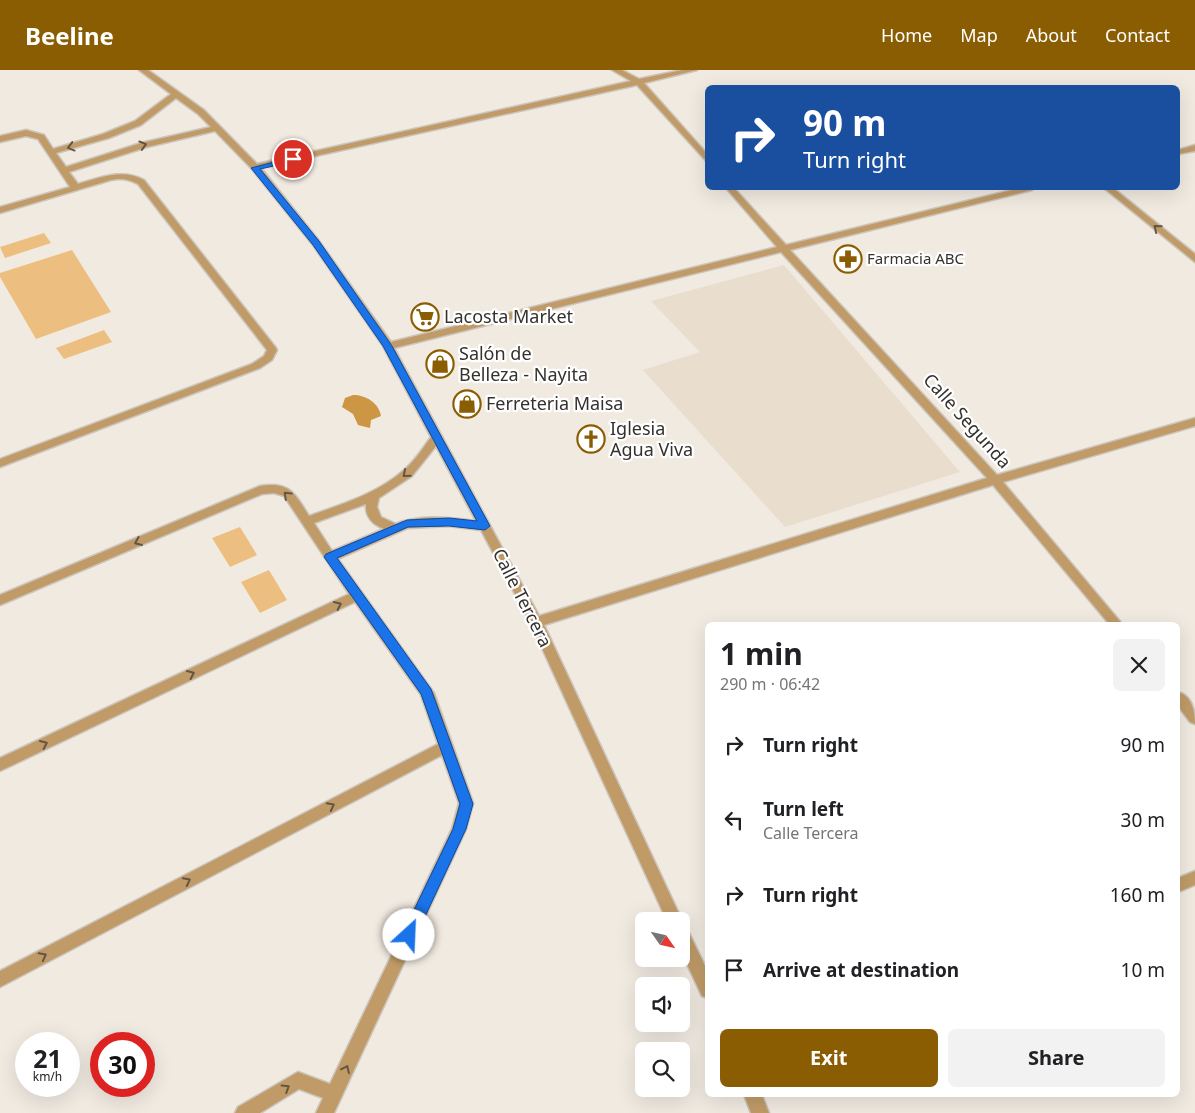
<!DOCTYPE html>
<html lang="en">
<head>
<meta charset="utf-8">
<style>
  :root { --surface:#fff; --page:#f2f2f2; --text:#202124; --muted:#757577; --accent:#8b5d02 }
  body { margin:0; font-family:"Noto Sans",sans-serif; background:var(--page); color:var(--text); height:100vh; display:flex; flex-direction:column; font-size:19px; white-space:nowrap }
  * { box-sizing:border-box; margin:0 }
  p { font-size:16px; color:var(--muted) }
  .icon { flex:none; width:28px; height:28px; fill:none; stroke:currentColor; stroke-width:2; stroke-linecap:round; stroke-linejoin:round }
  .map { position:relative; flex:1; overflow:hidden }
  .drawer { position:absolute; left:705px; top:552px; width:475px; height:475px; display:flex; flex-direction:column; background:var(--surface); border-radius:8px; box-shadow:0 5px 20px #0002 }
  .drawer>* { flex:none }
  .hud { position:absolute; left:705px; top:15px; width:475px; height:105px; border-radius:8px; box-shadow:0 5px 20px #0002; background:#1a4fa0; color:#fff; overflow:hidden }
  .needle { width:32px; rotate:124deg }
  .controls { position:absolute; left:635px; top:842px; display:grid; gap:10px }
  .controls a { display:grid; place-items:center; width:55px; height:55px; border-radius:8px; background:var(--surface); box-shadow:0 5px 20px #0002; font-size:25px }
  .speed { position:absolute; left:15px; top:962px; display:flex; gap:10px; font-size:25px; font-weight:700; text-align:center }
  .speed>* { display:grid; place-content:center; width:65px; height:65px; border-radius:50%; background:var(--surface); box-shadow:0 5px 20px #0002; line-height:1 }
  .speed small { font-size:12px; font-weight:400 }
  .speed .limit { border:8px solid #d22; background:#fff; color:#111 }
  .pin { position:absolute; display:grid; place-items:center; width:42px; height:42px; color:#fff; margin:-21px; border:2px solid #fff; border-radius:50%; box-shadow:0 1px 5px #0007 }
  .me { position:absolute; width:55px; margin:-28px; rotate:25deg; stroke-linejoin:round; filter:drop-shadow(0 0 4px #0008) }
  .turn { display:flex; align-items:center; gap:18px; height:105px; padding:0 15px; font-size:22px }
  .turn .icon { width:65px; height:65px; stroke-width:2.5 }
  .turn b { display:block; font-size:35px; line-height:42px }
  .round { display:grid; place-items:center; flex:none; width:52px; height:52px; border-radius:8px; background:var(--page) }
  .head { display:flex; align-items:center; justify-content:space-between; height:85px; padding:0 15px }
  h1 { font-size:30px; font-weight:700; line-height:38px }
  .primary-button { display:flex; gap:10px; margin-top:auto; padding:10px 15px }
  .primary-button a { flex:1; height:58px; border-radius:8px; background:var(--accent); color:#fff; font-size:20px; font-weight:700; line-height:58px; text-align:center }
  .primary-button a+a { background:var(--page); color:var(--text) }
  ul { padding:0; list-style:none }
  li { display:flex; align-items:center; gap:15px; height:75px; padding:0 15px }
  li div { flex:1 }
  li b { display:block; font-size:19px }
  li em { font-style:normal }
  header { display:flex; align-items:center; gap:30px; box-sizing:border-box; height:70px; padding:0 25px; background:var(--accent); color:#fff }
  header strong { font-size:24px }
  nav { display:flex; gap:28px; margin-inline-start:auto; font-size:18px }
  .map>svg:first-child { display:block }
  .built { fill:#e9ddce }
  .green { fill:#ecbf81 }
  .water { fill:#cd9644 }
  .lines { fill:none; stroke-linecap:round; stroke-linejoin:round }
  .minor-casing { stroke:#cbc5bd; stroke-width:3 }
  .minor { fill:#c09b68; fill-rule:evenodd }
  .oneway { stroke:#655642 }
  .route { fill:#1a73e8; stroke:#114b97 }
  .labels { text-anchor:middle; stroke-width:4.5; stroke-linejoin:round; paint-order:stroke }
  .far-poi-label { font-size:15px; fill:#34312e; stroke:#fff; text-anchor:start }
  .poi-label { font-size:18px; fill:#34312e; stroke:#fff; text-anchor:start }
  .street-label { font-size:18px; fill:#34312e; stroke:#fff }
</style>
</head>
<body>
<header>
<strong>Beeline</strong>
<nav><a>Home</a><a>Map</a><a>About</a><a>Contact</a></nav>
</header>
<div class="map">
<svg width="1195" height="1043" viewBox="0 0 1195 1043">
  <rect width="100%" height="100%" fill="#f1eae1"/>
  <!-- built -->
  <path class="built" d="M784,195L960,402L785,457L643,300L700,282L651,231Z"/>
  <!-- green -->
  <path class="green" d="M44,163L51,173L5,188L0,177Z
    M72,180L111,242L36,269L0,207V203Z
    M104,260L112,272L64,289L56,278Z
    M240,457L257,485L230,497L212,468Z
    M269,500L287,530L260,543L241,512Z"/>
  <!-- water -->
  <path class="water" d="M353,325C366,325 379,333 381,346L371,350L370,358L358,355L353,344L342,337L345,328Z"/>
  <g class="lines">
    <!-- minor casing -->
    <g class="minor-casing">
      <path id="minor" d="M139,0H148L204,40L257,94L631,11L612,0H622L639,9L682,0H697L644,13L708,85V93L637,15L261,98L319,171L391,272L777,177L726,118H734L786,175L1020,118H1033L1032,120L790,180L997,405L1195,348V356L1003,412L1123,555H1110L993,415L544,555L680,846L683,851L681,854V851H667L530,552L481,460L449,456L408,458L338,489L434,623L473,733L466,759L334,1043H316L323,1028L299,1019L260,1043H235L238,1037L298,1002L330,1014L452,759L459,733L442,685L0,917V901L438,674L421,625L355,532L0,701V688L349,524L284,426L274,423L262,424L0,535V525L260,416C290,411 295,424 309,446C342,434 377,424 404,400C415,391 423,378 431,367L383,276L313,175L252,99L215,61L147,77L69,102L78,114C100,108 122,98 144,110L276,278L277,280L272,290L260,298L0,397V389L252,294L264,286L267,280L138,114C128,109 121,108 111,110L0,143V137L70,117L38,69L26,66L0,72V66L26,60L44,65L53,79L103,64L135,51L171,24ZM176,28L198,44L211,57L141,73L66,97L56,83L109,68L141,55ZM781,182L987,408L539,546L394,278ZM436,376L476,451C450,448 419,444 396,454L381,447L377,437L379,428L412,406ZM366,434C365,447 372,454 384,459L332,481L314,453Z
        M1195,75V81L1178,84V80Z
        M1104,118H1113L1195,184V192Z
        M1178,622C1192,626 1195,641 1195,654L1190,652L1178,636Z
        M1195,801V815L1178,822V808Z
        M681,857L687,859L708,902V928L702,926L681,881Z
        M744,1025H762L769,1043H751Z"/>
    </g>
    <!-- minor -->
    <use href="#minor" class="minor"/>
  </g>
  <!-- one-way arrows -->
  <defs><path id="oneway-chevron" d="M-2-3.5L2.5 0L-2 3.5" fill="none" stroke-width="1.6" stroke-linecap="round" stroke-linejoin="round" transform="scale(1.25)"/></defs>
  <g class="oneway">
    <use href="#oneway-chevron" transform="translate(143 75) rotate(-16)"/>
    <use href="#oneway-chevron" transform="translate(71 77) rotate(165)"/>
    <use href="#oneway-chevron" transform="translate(1157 158) rotate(-141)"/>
    <use href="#oneway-chevron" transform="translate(406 404) rotate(140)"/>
    <use href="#oneway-chevron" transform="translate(287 425) rotate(-137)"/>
    <use href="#oneway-chevron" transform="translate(138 472) rotate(157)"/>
    <use href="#oneway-chevron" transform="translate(338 535) rotate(-25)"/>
    <use href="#oneway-chevron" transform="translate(191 604) rotate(-25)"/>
    <use href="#oneway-chevron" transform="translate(44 674) rotate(-25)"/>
    <use href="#oneway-chevron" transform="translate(331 736) rotate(-27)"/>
    <use href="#oneway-chevron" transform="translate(187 811) rotate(-27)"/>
    <use href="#oneway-chevron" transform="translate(43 886) rotate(-28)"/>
    <use href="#oneway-chevron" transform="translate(346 999) rotate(-65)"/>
    <use href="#oneway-chevron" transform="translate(286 1018) rotate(-32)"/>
  </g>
  <!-- route -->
  <path class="route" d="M293,87L297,89L296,91L260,99L319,171L392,276L490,456L485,460L449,456L408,457L337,488L431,619L473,734L466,759L414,870L409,872L404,870L402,865L453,759L460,734L421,624L324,487L326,484L407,450L449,448L477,451L383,276L313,175L251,98Z"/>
  <!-- icons -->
  <defs>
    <g id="pharmacy-ring" transform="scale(1.4375)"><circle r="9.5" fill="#fff" stroke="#8b5d02" stroke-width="1.5"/><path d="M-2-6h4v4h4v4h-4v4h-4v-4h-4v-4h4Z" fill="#8b5d02"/></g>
    <g id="supermarket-ring" transform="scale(1.4375)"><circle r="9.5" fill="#fff" stroke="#8b5d02" stroke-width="1.5"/><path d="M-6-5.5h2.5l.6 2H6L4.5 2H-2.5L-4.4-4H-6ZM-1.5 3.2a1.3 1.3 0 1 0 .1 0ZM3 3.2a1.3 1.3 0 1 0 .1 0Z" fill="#8b5d02"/></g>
    <g id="shop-ring" transform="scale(1.4375)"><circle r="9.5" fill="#fff" stroke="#8b5d02" stroke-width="1.5"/><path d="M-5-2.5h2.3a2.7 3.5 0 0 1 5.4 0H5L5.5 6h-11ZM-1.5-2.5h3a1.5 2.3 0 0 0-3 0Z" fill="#8b5d02"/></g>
    <g id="church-ring" transform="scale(1.4375)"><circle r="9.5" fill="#fff" stroke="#8b5d02" stroke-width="1.5"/><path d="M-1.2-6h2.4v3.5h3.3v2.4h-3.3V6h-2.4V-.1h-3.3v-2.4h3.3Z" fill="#8b5d02"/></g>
  </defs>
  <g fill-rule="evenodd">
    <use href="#pharmacy-ring" x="848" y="189"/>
    <use href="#supermarket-ring" x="425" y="247"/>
    <use href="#shop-ring" x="440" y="294"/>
    <use href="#shop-ring" x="467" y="334"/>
    <use href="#church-ring" x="591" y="369"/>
  </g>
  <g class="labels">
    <!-- far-poi labels -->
    <g class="far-poi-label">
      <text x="867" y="194">Farmacia ABC</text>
    </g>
    <!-- poi labels -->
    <g class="poi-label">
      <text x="444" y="253">Lacosta Market</text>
      <text x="459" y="290">Salón de<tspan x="459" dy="21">Belleza - Nayita</tspan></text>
      <text x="486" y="340">Ferreteria Maisa</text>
      <text x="610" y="365">Iglesia<tspan x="610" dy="21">Agua Viva</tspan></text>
    </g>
    <!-- street labels -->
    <g class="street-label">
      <text transform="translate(967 351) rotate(48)" y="6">Calle Segunda</text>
      <text transform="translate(522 528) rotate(63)" y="6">Calle Tercera</text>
    </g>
  </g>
</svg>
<div class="controls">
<a><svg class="needle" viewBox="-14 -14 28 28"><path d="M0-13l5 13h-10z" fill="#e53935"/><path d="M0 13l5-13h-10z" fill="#757577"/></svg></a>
<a><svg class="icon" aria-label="sound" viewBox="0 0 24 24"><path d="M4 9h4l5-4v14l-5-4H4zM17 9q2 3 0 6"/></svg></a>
<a><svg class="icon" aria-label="search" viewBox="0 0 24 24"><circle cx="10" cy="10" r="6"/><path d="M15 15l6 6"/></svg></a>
</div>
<div class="speed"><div>21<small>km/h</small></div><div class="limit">30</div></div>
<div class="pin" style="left:293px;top:89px;background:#d93025"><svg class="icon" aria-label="arrive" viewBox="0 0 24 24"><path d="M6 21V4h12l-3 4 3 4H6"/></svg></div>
<svg class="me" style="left:409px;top:865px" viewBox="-20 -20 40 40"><circle r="19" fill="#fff"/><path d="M0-13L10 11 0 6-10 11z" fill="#1a73e8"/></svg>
<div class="hud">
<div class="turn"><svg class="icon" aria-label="right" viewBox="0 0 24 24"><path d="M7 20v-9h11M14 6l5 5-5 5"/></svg><div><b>90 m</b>Turn right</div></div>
</div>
<section class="drawer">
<div class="head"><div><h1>1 min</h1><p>290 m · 06:42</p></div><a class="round"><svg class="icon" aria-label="close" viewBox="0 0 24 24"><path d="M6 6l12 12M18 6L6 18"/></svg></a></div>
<ul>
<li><svg class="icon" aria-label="right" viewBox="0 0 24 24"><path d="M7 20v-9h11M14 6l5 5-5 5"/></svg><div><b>Turn right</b></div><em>90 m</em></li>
<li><svg class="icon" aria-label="left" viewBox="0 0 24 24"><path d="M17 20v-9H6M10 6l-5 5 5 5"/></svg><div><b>Turn left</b><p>Calle Tercera</p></div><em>30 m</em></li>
<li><svg class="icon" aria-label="right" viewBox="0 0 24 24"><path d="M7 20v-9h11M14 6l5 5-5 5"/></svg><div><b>Turn right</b></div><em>160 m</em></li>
<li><svg class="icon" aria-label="arrive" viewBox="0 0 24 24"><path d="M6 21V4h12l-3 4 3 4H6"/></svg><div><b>Arrive at destination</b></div><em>10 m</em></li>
</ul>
<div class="primary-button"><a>Exit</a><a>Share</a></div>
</section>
</div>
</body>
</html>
